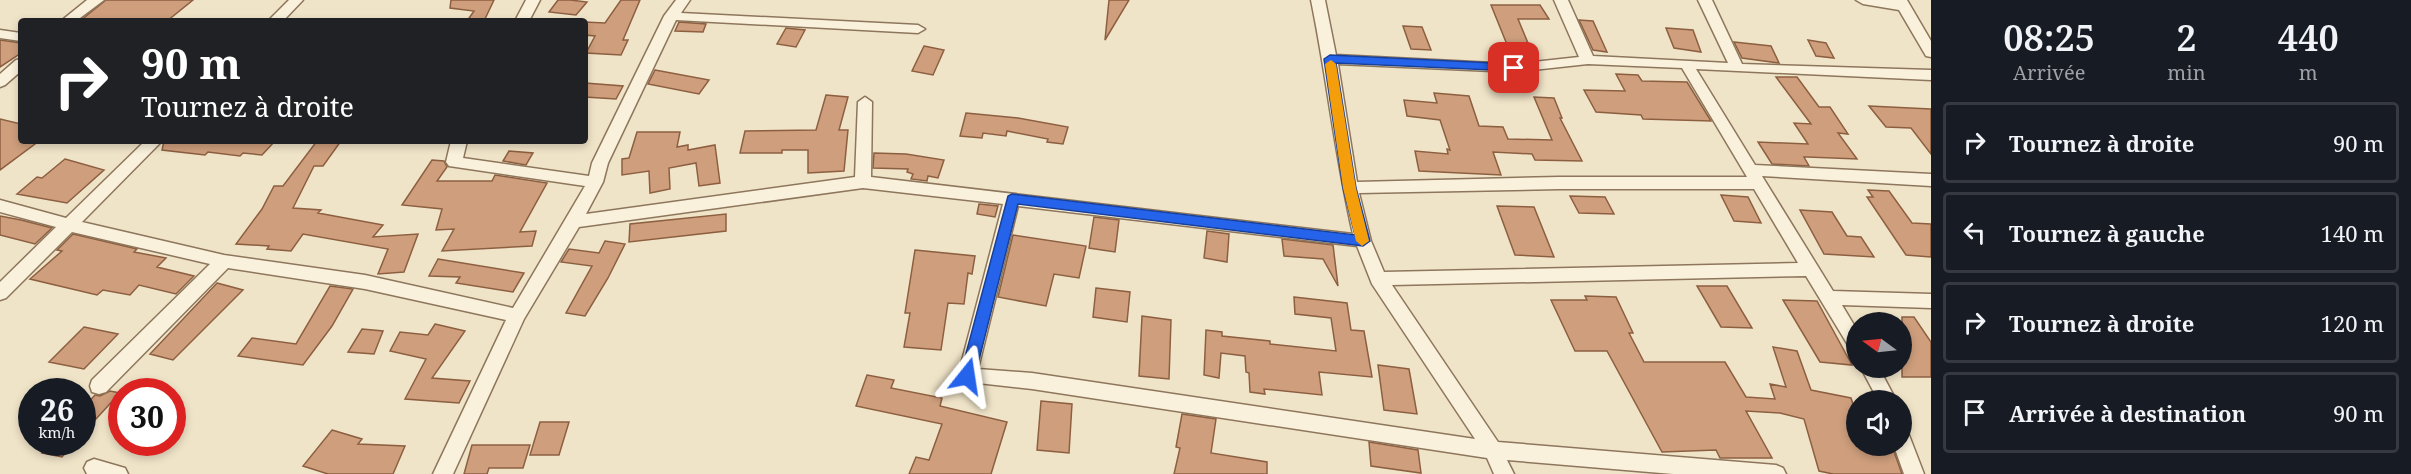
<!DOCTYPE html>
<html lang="fr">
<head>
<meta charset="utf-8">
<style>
  :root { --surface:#171b24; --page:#242831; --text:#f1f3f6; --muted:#9ea1a6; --line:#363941 }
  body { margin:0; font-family:"Noto Serif",serif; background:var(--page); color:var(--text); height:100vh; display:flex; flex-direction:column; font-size:22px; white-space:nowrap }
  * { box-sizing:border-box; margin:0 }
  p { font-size:20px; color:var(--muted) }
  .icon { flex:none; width:33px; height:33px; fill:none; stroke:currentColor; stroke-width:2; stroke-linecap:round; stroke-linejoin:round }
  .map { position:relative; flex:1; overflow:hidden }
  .details { display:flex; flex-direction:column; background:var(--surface); width:480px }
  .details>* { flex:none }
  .top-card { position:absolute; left:18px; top:18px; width:570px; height:126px; border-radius:6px; box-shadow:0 3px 9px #0003; background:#202124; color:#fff; overflow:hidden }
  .needle { width:39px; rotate:285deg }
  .buttons { position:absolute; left:1846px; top:312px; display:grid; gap:12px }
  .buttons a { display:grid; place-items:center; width:66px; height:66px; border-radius:50%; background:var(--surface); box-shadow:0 3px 9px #0003; font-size:30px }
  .speed { position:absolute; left:18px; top:378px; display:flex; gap:12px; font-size:30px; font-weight:700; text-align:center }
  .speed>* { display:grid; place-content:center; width:78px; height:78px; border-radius:50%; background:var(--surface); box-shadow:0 3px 9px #0003; line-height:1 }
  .speed small { font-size:15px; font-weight:400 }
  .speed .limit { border:9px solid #d22; background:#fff; color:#111 }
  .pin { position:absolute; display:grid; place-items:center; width:51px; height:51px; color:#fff; margin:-26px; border-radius:12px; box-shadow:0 3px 9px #0006 }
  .me { position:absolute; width:66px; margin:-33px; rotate:15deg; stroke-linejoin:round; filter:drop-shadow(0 0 4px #0008) }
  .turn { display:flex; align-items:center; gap:21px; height:126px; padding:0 24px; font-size:27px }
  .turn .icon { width:78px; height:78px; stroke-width:2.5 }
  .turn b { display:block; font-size:42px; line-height:51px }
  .eta { display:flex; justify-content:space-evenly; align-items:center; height:102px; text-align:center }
  .eta b { font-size:36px; font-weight:600; line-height:42px }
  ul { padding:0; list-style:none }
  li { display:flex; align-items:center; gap:18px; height:81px; margin:0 12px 9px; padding:0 12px; border:3px solid var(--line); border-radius:6px }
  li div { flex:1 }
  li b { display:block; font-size:22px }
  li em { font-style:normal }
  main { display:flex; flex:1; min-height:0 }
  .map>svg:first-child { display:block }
  .building { fill:#cf9f7d; stroke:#8d5f41; stroke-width:1.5 }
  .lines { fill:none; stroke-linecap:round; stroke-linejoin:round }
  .minor-casing { stroke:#8d765c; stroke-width:3 }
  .minor { fill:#faf1dc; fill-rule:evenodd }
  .route { fill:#2563eb; stroke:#184099; stroke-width:1.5 }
  .slow { fill:#f59e0b }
</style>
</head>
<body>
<main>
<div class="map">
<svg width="1931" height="474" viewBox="0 0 1931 474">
  <rect width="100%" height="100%" fill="#f0e4c8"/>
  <!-- building -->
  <path class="building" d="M106,0H193L167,21H80Z
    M451,0H494L484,21H467L474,11L450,8Z
    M558,0H570L587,2L576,15L549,12Z
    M621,0H640L623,40H628L621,55L586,53L595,36L585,35V22L605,23Z
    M1109,0H1129L1105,40Z
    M1491,5H1540L1549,19H1518L1530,48L1508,47Z
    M1579,20L1593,21L1607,52L1593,50Z
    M679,22L706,24L703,32L675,31Z
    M1403,26L1422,27L1431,50L1411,49Z
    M786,28L805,30L796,47L777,44Z
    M1666,28L1693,30L1701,52L1674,48Z
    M0,40L21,43V53L0,67Z
    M1808,40L1826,43L1834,58L1816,56Z
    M1734,42L1771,46L1779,63L1742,58Z
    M924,46L944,50L933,75L912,71Z
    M655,70L709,80L699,94L648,84Z
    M1616,74L1638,75L1642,81L1687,82L1711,121L1643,119L1641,115L1596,112L1584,90L1625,91Z
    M1776,77H1797L1819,107H1830L1848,134L1838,133L1857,159L1807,157H1804L1809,166L1772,164L1758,142L1808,144L1794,123L1811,124Z
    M585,83L623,86L616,99L585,97Z
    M1434,93L1469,96L1479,126L1503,127L1508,139L1552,140L1534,97L1554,98L1562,118H1560L1582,161L1535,160L1532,154L1493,152L1501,175L1419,171L1415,151L1448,154L1447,149L1450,150L1440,120L1407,116L1404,100L1437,103Z
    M826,95L848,97L839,130H848L844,171L808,173V150H782V153H740L745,131L816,130Z
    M1869,106L1931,109V154L1911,128L1886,127Z
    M966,113L1018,118L1068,127L1063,144L1047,142L1048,139L1007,131L1006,136L983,133L982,138L960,136Z
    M0,119L21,124V141H39L0,170Z
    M637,132H680L677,147L688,145V150L715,145L720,183L699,186L696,163L669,168L670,189L650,193L649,171L622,175V159L629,158Z
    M164,141H275L262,155L243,153L240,156L208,152L205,155L162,150Z
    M317,141H341L323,166H314L293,208L321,210L318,213L383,225L373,237L418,234L404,272L378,274L388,249L303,234L291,251L267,249L269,246L236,244L262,209L274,186H283Z
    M509,151L533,153L526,165L503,161Z
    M874,153L906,154L944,160L938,178L928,176L927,181L911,179L913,174L907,172L908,169L873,168Z
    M65,159L104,170L67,203L17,194L37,177L42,178Z
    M432,160L444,161L447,167L437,181H492L495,175L547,183L520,232L536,231L532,246L442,251L454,229L436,230L442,209L402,205Z
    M1868,190L1889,191L1912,223L1931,224V257L1906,255L1867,197H1873Z
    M1721,195L1748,197L1761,223L1734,221Z
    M1570,196L1605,197L1614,214L1579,213Z
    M979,204L998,206L995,217L977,214Z
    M1497,206L1534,207L1554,257L1515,255Z
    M1800,210L1832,212L1847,236L1861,237L1874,257L1824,254Z
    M726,214V231L629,242L630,224Z
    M0,216L21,220L52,228L35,244L0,235Z
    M1094,217L1119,220L1115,252L1089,248Z
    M1207,231L1229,234L1227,262L1204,258Z
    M73,234L137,249L134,252L166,258L157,267L194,276L176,294L139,285L130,295L103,290L97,295L30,279L62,251L57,250Z
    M1013,235L1086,246L1079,278L1054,274L1046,306L998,297Z
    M1282,239L1333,245L1338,286L1323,259L1284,256Z
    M605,241L625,244L608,278L585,316L566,313L592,266L561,262L569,249L599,253Z
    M915,250L975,256L972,274L968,273L964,304L948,303L941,350L904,347L910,313H905Z
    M438,259L524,273L513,292L456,283L460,277L429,276Z
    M217,283L243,290L173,360L150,354Z
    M330,286L353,289L332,326L303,365L238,356L252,338L296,344Z
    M1697,286H1727L1752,328L1721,327Z
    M1096,288L1130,292L1127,322L1093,317Z
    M1585,296L1616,297L1633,333H1629L1644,362H1725L1746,397L1775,399L1770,384L1786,387L1773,347L1797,351L1811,390L1851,398L1857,416V446H1892L1902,474H1833L1819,471L1804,419L1780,413L1746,411L1772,458H1720L1716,450L1662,452L1607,351H1575L1551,300H1587Z
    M1294,297L1347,303L1351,330L1364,331L1372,377L1319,372L1322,395L1264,389L1265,394L1250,392L1249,373L1246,372L1245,356L1221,353L1219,378L1204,375L1206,330L1222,332V336L1270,341V344L1336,351L1331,318L1295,314Z
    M1783,300L1817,301L1852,365L1820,362Z
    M1142,316L1171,320L1169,379L1139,376Z
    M1902,317H1914L1931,342V377H1902Z
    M435,324L465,331L432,378L470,381L459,403L405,399L426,359L390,351L400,332L428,335Z
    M84,327L118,334L84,369L49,362Z
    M362,329L383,331L374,354L348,352Z
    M1378,365L1409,369L1417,414L1384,410Z
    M867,375L894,380L891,388L942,398L940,406L1007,422L991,474H909L916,457L929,460L942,424L856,406Z
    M110,391L120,393L82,434V409L95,395L100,396Z
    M1041,401L1072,404L1069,453L1037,450Z
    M1182,414L1216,419L1211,453L1267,462V474H1174L1180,448L1176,447Z
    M540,422H569L559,455H530Z
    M332,430L362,439L358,444L405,446L393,474H328L303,466Z
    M52,442H75L62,457L42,453Z
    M1369,442L1418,450L1421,473L1371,466Z
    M472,445H530L523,468H489L487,474H464Z"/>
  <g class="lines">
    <!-- minor casing -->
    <g class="minor-casing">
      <path id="minor" d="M87,0H104L76,21H61Z
        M289,0H303L283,21H268Z
        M526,0H540L529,21H515Z
        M676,0H690L681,13L918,25L925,29L918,33L676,20L608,163L603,182L586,214L855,177L858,102L865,97L872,102L871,177L1353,234C1335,157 1327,78 1311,0H1325L1336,55L1514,64L1579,57L1554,0H1568L1593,56L1728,63L1698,0H1712L1742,64L1931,70V80L1696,69L1755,165L1931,174V186L1762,176L1833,291L1931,294V308L1842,305L1857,330V352L1851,350L1806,276L1392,285L1498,442L1776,465L1783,468L1786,474H1673L1507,460L1514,474H1494L1487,458L1032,389L960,381L958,376L1003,204L863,188L579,227L524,319L453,474H433L506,320L365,289L228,268L106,392L99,394L92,392L90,386L92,380L210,264L72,232L6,298L0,300V282L56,227L0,212V200L66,218L145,141H162L82,222L224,255L365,275L513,308L585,186L449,166L446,162L451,141H467L463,158L589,176L592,163L664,16ZM1338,64L1514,72L1588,64L1682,68L1747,177H1559L1357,182ZM1559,189H1754L1798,263L1384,272L1371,241L1359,193ZM1018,206L1357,246L1372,284L1475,439L1032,373L978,369Z
        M1856,0H1907L1931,41V57L1926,56L1899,10L1863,4Z
        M0,30L21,33V41L0,38Z
        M21,59V71L5,85L0,87V74L16,60Z
        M1861,368H1879L1896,400H1878Z
        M1902,433L1909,435L1924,474H1904L1894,446H1902Z
        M94,459L125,468L128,474H87L84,468L87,462Z"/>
    </g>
    <!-- minor -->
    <use href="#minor" class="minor"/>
  </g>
  <!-- route -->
  <path class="route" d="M1330,55L1514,64L1520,68L1514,71L1336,63L1356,188L1370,241L1363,246L1018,204L975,376L973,380L967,382L962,380L960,376L1008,196L1012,194L1355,235L1343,188L1324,59Z"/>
  <!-- slow -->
  <path class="slow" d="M1331,60L1336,64L1356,188L1369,241L1362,246L1356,241L1343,188L1325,64Z"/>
</svg>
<div class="buttons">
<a><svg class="needle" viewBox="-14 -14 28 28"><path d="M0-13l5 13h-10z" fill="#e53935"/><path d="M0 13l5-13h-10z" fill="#9ea1a6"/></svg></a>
<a><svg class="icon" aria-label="sound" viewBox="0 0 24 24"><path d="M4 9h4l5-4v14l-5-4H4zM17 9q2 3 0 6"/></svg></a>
</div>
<div class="speed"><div>26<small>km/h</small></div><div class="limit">30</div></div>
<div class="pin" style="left:1514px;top:68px;background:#d93025"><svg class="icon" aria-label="arrive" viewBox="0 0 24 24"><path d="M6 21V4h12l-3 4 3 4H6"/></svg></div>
<svg class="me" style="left:967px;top:376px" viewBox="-20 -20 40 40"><path d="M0-17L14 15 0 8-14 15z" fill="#2563eb" stroke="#fff" stroke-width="4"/></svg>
<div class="top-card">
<div class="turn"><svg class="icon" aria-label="right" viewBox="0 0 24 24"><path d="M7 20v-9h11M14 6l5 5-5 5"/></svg><div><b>90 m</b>Tournez à droite</div></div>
</div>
</div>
<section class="details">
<div class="eta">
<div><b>08:25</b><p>Arrivée</p></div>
<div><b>2</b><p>min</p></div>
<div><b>440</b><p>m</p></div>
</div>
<ul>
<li><svg class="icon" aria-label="right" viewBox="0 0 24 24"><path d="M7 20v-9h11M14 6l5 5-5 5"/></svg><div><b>Tournez à droite</b></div><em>90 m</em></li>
<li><svg class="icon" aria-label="left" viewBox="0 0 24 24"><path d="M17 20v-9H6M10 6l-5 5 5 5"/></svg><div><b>Tournez à gauche</b></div><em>140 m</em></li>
<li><svg class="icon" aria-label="right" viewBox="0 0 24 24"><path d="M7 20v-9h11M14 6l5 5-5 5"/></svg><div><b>Tournez à droite</b></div><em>120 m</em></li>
<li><svg class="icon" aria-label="arrive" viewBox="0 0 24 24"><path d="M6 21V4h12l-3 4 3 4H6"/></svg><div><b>Arrivée à destination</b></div><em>90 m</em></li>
</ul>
</section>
</main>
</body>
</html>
